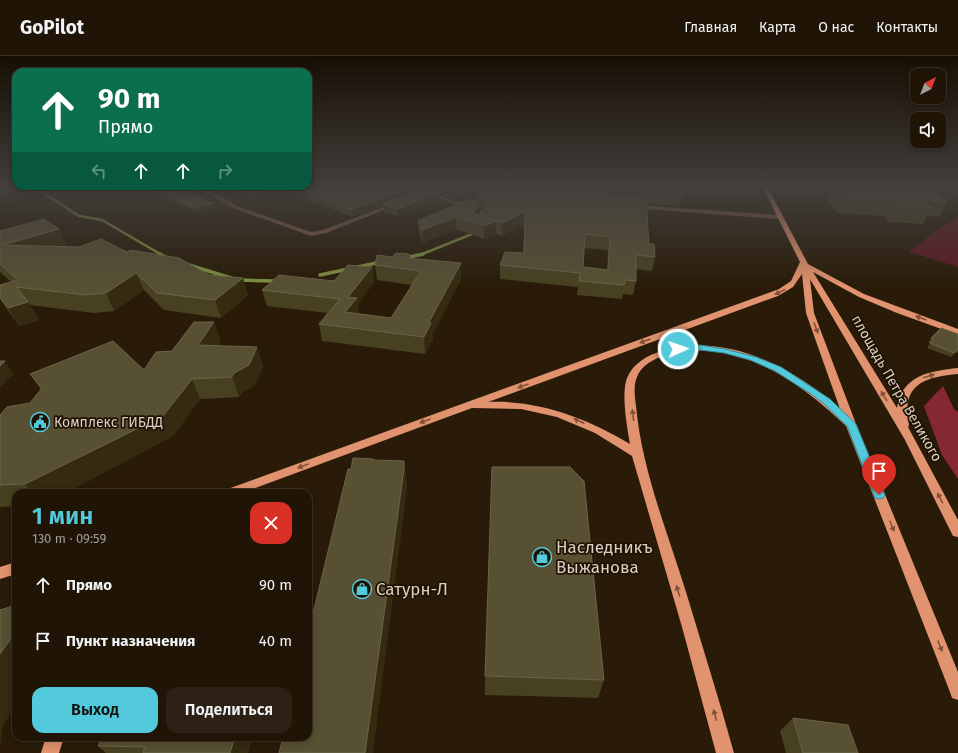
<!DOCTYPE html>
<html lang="ru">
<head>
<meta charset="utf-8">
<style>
  :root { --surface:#1f1406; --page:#2c2114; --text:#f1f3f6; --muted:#a19e9b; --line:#3c3328; --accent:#53cadc }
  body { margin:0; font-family:"Fira Sans",sans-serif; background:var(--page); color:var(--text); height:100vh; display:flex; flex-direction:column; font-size:15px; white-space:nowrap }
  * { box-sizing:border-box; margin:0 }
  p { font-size:13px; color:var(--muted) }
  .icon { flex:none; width:22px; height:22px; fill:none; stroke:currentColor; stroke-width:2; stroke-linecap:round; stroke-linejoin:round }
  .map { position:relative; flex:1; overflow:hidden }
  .sheet { position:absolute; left:12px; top:433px; width:300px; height:252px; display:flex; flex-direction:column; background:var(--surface); border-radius:12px; box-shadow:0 2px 10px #0003,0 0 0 1px var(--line) }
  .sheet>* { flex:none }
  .hud { position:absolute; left:12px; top:12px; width:300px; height:122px; border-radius:12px; box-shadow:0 2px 10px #0003,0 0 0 1px var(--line); background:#0b6e4f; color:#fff; overflow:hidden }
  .needle { width:26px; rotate:42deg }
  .tools { position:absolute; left:910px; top:12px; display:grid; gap:8px }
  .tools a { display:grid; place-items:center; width:36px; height:36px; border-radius:8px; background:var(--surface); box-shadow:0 2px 10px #0003,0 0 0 1px var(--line); font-size:20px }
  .pin { position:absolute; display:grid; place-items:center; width:34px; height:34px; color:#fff; margin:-41px -17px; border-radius:50% 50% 50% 0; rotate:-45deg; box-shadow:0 0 4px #0007 }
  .pin .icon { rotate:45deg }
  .me { position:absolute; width:44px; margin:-22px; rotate:87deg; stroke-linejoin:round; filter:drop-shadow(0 0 3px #0008) }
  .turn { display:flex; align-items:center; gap:14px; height:84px; padding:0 20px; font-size:18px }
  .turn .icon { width:52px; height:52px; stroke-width:2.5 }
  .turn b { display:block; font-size:28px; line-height:34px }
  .lanes { display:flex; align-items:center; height:38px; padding:0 20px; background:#0003; justify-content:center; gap:20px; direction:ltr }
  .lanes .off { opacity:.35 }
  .round { display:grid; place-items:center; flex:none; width:42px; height:42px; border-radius:12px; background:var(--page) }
  .head { display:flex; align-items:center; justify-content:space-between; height:68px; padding:0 20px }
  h1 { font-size:24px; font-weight:600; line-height:30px; color:var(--accent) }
  .primary-button { display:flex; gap:8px; margin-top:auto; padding:8px 20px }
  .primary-button a { flex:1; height:46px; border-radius:12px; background:var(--accent); color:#111; font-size:16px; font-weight:600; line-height:46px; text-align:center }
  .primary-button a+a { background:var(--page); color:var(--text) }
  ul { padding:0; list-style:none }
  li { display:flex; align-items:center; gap:12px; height:56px; padding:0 20px }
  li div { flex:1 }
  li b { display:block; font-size:15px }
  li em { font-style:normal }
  header { display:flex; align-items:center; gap:24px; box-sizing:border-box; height:56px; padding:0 20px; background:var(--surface); border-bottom:1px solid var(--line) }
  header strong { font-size:19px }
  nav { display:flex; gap:22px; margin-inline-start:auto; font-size:14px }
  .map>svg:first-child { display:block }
  .green { fill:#5d1a22 }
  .forest { fill:#862833 }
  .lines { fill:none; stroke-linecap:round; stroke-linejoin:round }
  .stream-far1 { stroke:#7c8f42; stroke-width:2.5 }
  .stream { stroke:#7c8f42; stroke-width:3.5 }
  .minor { fill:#7f5948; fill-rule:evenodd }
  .major { fill:#e1926e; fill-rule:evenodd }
  .wall { fill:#474121; fill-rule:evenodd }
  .shaded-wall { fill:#342b10 }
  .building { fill:#575033; stroke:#6b644a; fill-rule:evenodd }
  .oneway { fill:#805238 }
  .route { fill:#53cadc; stroke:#36838f }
  .labels { text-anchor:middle; stroke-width:3.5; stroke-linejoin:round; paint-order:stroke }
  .street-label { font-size:14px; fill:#d9cfc4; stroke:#201202 }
  .poi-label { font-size:14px; fill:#d9cfc4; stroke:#201202; text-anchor:start }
  .near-poi-label { font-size:17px; fill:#d9cfc4; stroke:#201202; text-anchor:start }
</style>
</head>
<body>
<header>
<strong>GoPilot</strong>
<nav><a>Главная</a><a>Карта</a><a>О нас</a><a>Контакты</a></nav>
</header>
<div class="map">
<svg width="958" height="697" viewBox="0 0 958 697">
  <rect width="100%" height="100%" fill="#291b08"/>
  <!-- green -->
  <path class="green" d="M958,161V211L909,196L933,177Z"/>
  <!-- forest -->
  <path class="forest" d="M943,330L954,353L958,356V423L942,399L924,350Z"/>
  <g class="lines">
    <!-- stream-far1 -->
    <path class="stream-far1" d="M36,132L79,160L102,164L162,199
      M420,199L472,178"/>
    <!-- stream -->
    <path class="stream" d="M160,198L165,201
      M404,202L423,198
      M189,209L231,222
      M320,219L381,206
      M239,224L273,225"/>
    <!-- minor -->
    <path class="minor" d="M199,132H206L237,150L311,176L323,174L394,147L399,148L326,177L311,180L233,152Z
      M411,132H419L488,157L482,167H478L477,166L482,158Z
      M634,149L778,159L781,161L778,163L632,152V150Z"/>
    <!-- major -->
    <path class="major" d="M763,132H768L808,208L864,238L958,273V279L897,257L859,241L813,216L897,352C902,319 930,315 958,312V318C923,321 901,329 909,369L908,371L958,464V481L953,480L905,384L810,223L814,257L856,368L958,616V644L952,642L950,636L846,370C804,330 752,291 691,295C673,296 644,302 637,321C633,330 635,341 636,350C642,414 667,475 686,536C702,589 719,643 734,697H716L682,571L632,400L595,377L557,361L521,353L472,352L242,437H223L225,434L779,233L791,225L800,206ZM802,218L806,257L840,353C794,312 726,275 662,295C648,299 633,307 627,322C621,338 627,371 630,388C586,362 540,344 488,346L778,240L793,231Z
      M16,506V518L0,523V511Z
      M46,681H64L59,697H41Z"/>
  </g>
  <!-- wall -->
  <path class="wall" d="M151,132H184L212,147L214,152L197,157Z
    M239,132H275L253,139Z
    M279,132H416V135L424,132H467L447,140L437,137L438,144L398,160L384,156L383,149L353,161Z
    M510,132H682L683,136L679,150L646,147L649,188L655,201L652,215L636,213V225L633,239L623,238L622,243L577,239L578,231L500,223V209L523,197L525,169L502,180L496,178L484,183L456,173L423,187L419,178L418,165L477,146V139L505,135H510ZM480,152L483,154L480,159ZM584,192L608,194L607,213L583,211Z
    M833,132H958V139L935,133L934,135L947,145L939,161L927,160L923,168L889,166L884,160L837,157L828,145Z
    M59,173L67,189L62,190L127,196L209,219L248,239L221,262L164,254L144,234L114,255L94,257L30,249L39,264L19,270L0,243V229L11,226L0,216V175Z
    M409,198L410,202L461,207V223L432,279L433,283L425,298L322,285L319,268L328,257L267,250L262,234L334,225L372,211L374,226L358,248L359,258L391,262L412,229L377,224L375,209L392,201Z
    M958,278V296L957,297H955L951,301L927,292L930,287H928L931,282Z
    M221,285L218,290L263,310L255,329L241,337L239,341L200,343L173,380L65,437H16V450L0,451V359L30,347L41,334L30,318L144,314L172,295Z
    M485,620L604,624L598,642L485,639Z
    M793,662L858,697H786L780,675Z
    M252,681L248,697H106L98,690Z"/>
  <!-- shaded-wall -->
  <path class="shaded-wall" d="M0,132H4L6,136L0,137Z
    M251,132H275L253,139Z
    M407,132H416V136L383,148V149L353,161L352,154Z
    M450,132H467L447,140V134Z
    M437,137L438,144L398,160L397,153Z
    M212,147L214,152L197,157L195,152Z
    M480,147V159L475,167L473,157Z
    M525,156V169L502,180V167Z
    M456,161V173L423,187L422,174Z
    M496,165V178L484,183V170Z
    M59,173L67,189L13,205L3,189Z
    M461,207V223L432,279L433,283L425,298L424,281L429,266Z
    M372,211L374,226L358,248L359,258L345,256L348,241Z
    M136,217L144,234L114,255L106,237Z
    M243,222L248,239L221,262L215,244Z
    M28,246L39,264L19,270L8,252Z
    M214,266L221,285L205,309L198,289Z
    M257,291L263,310L255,329L241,337L239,341L232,321L234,317Z
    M5,305L14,318L0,331V310Z
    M192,323L200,343L173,380L65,437H32L25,428Z
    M404,405L407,425V433L373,697H365Z
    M16,575V650L3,669L0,692V598Z
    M235,681H252L248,697H230Z"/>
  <!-- building -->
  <path class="building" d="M159,132H184L212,147L195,152Z
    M295,132H365L370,135L375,132H407L352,154Z
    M424,132L437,137L397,153L383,148Z
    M493,132H501L505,135L646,143L649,188H654L655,201L636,199V225L625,224L624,229L579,225L580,217L500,209L505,196L524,197L525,156L502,167L496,165L484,170L456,161L422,174L418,165L469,143L480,147L473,157L476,159H480L490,144L477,139ZM585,178L610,181L608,214L583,211Z
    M599,132H682L683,136L645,133V135Z
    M837,132H932L947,145L922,144L932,152L897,149L892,144L844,141Z
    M44,163L59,173L3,189L79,191L101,183L127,196L130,194L179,202L209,219L243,222L215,244L157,237L136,217L106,237L85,239L16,231L28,246L8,252L0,241V229L18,224L0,208V175Z
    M396,197L409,198L406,202L461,207L429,266L431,267L424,281L319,268L340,243L262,234L279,219L334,225L348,209L372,211L348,241L357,242L345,256L391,262L421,215L375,209L377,199L392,201Z
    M194,266H214L198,289L257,291L249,309L234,317L232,321L192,323L163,360L25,428L0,429V359L7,351L30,347L42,332L30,318L113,285L144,314L156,296L172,295Z
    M941,272L958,278V293L954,297L930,287L934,283L931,282Z
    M0,305H5L0,310Z
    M353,402L373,403V404L404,405V413L365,697H279L283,681H308V578L348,413H351Z
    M492,411H570L584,425L604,624L485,620Z
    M16,549L15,577L0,598V554Z
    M793,662L848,669L858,697H803Z
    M102,681H235L230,697H143L145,691L98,690Z"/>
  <!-- one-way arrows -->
  <defs><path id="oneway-solid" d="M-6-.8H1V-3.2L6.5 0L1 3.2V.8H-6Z"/></defs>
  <g class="oneway">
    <use href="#oneway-solid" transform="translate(780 236) rotate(154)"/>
    <use href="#oneway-solid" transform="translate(921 262) rotate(-160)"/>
    <use href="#oneway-solid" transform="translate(816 272) rotate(69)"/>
    <use href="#oneway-solid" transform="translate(645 285) rotate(160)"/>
    <use href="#oneway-solid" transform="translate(929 320) rotate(-17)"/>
    <use href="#oneway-solid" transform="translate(523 330) rotate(160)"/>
    <use href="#oneway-solid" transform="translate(884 340) rotate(-121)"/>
    <use href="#oneway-solid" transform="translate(633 359) rotate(-96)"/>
    <use href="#oneway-solid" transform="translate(425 365) rotate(160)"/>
    <use href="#oneway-solid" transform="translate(579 365) rotate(-156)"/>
    <use href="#oneway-solid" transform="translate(303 410) rotate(160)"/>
    <use href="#oneway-solid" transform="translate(940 442) rotate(-117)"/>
    <use href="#oneway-solid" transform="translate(892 470) rotate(68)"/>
    <use href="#oneway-solid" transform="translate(678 535) rotate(-107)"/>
    <use href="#oneway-solid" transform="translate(940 590) rotate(68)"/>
    <use href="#oneway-solid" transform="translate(715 659) rotate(-105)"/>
  </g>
  <!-- sky -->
  <linearGradient id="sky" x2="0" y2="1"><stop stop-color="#170f04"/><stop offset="0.57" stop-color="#433f3d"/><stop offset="1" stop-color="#433f3d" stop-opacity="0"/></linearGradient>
  <rect width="958" height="230" fill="url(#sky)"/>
  <!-- route -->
  <path class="route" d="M700,289L725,293L756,301L781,311L830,343L856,368L885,439L883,442L879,443L875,442L874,439L847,370L823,347L811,338L775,315L750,304L724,297L700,294L678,295L674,293L678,290Z"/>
  <!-- icons -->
  <defs>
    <g id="civic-ring" transform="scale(1)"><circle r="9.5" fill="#201202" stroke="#53cadc" stroke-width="1.5"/><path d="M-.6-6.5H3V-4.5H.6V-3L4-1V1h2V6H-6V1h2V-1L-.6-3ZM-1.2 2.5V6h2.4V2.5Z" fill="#53cadc"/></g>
    <g id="shop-ring" transform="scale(1)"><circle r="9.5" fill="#201202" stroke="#53cadc" stroke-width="1.5"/><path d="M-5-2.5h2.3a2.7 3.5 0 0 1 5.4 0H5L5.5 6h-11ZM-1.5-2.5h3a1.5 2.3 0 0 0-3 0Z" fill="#53cadc"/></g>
  </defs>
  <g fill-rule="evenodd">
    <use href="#civic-ring" x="40" y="366"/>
    <use href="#shop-ring" x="542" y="501"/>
    <use href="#shop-ring" x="362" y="533"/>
  </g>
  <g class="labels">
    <!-- street labels -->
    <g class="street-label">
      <text transform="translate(897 332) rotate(60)" y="5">площадь Петра Великого</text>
    </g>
    <!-- poi labels -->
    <g class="poi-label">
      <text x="54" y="371">Комплекс ГИБДД</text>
    </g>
    <!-- near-poi labels -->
    <g class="near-poi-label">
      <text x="556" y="497">Наследникъ<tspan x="556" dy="20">Выжанова</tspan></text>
      <text x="376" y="539">Сатурн-Л</text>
    </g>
  </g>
</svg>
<div class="tools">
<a><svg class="needle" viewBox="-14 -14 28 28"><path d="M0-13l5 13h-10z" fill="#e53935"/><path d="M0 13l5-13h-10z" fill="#a19e9b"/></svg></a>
<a><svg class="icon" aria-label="sound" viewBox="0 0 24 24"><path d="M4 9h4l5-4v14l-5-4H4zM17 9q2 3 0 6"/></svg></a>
</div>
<div class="pin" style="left:879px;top:439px;background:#d93025"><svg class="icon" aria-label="arrive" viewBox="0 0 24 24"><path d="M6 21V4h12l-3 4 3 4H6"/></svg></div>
<svg class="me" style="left:678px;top:293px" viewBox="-20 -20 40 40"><circle r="17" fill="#53cadc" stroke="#fff" stroke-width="3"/><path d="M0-11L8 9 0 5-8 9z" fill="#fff"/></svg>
<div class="hud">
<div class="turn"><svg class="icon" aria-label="ahead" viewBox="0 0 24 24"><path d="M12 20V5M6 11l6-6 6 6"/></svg><div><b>90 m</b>Прямо</div></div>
<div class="lanes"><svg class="icon off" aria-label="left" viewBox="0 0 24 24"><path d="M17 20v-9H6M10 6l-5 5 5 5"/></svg><svg class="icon" aria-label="ahead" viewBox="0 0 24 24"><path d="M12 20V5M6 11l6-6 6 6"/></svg><svg class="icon" aria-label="ahead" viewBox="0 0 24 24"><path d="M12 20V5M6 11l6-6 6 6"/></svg><svg class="icon off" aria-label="right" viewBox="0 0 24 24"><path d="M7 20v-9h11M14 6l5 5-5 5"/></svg></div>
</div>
<section class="sheet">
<div class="head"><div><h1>1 мин</h1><p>130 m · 09:59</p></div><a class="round" style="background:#d93025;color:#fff"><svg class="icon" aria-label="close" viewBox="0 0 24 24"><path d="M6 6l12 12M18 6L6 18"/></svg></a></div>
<ul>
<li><svg class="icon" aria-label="ahead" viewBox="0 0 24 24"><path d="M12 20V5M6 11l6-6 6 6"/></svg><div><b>Прямо</b></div><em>90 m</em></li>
<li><svg class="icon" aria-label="arrive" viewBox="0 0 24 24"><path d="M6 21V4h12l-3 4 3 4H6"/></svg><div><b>Пункт назначения</b></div><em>40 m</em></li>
</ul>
<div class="primary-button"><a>Выход</a><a>Поделиться</a></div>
</section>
</div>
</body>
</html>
